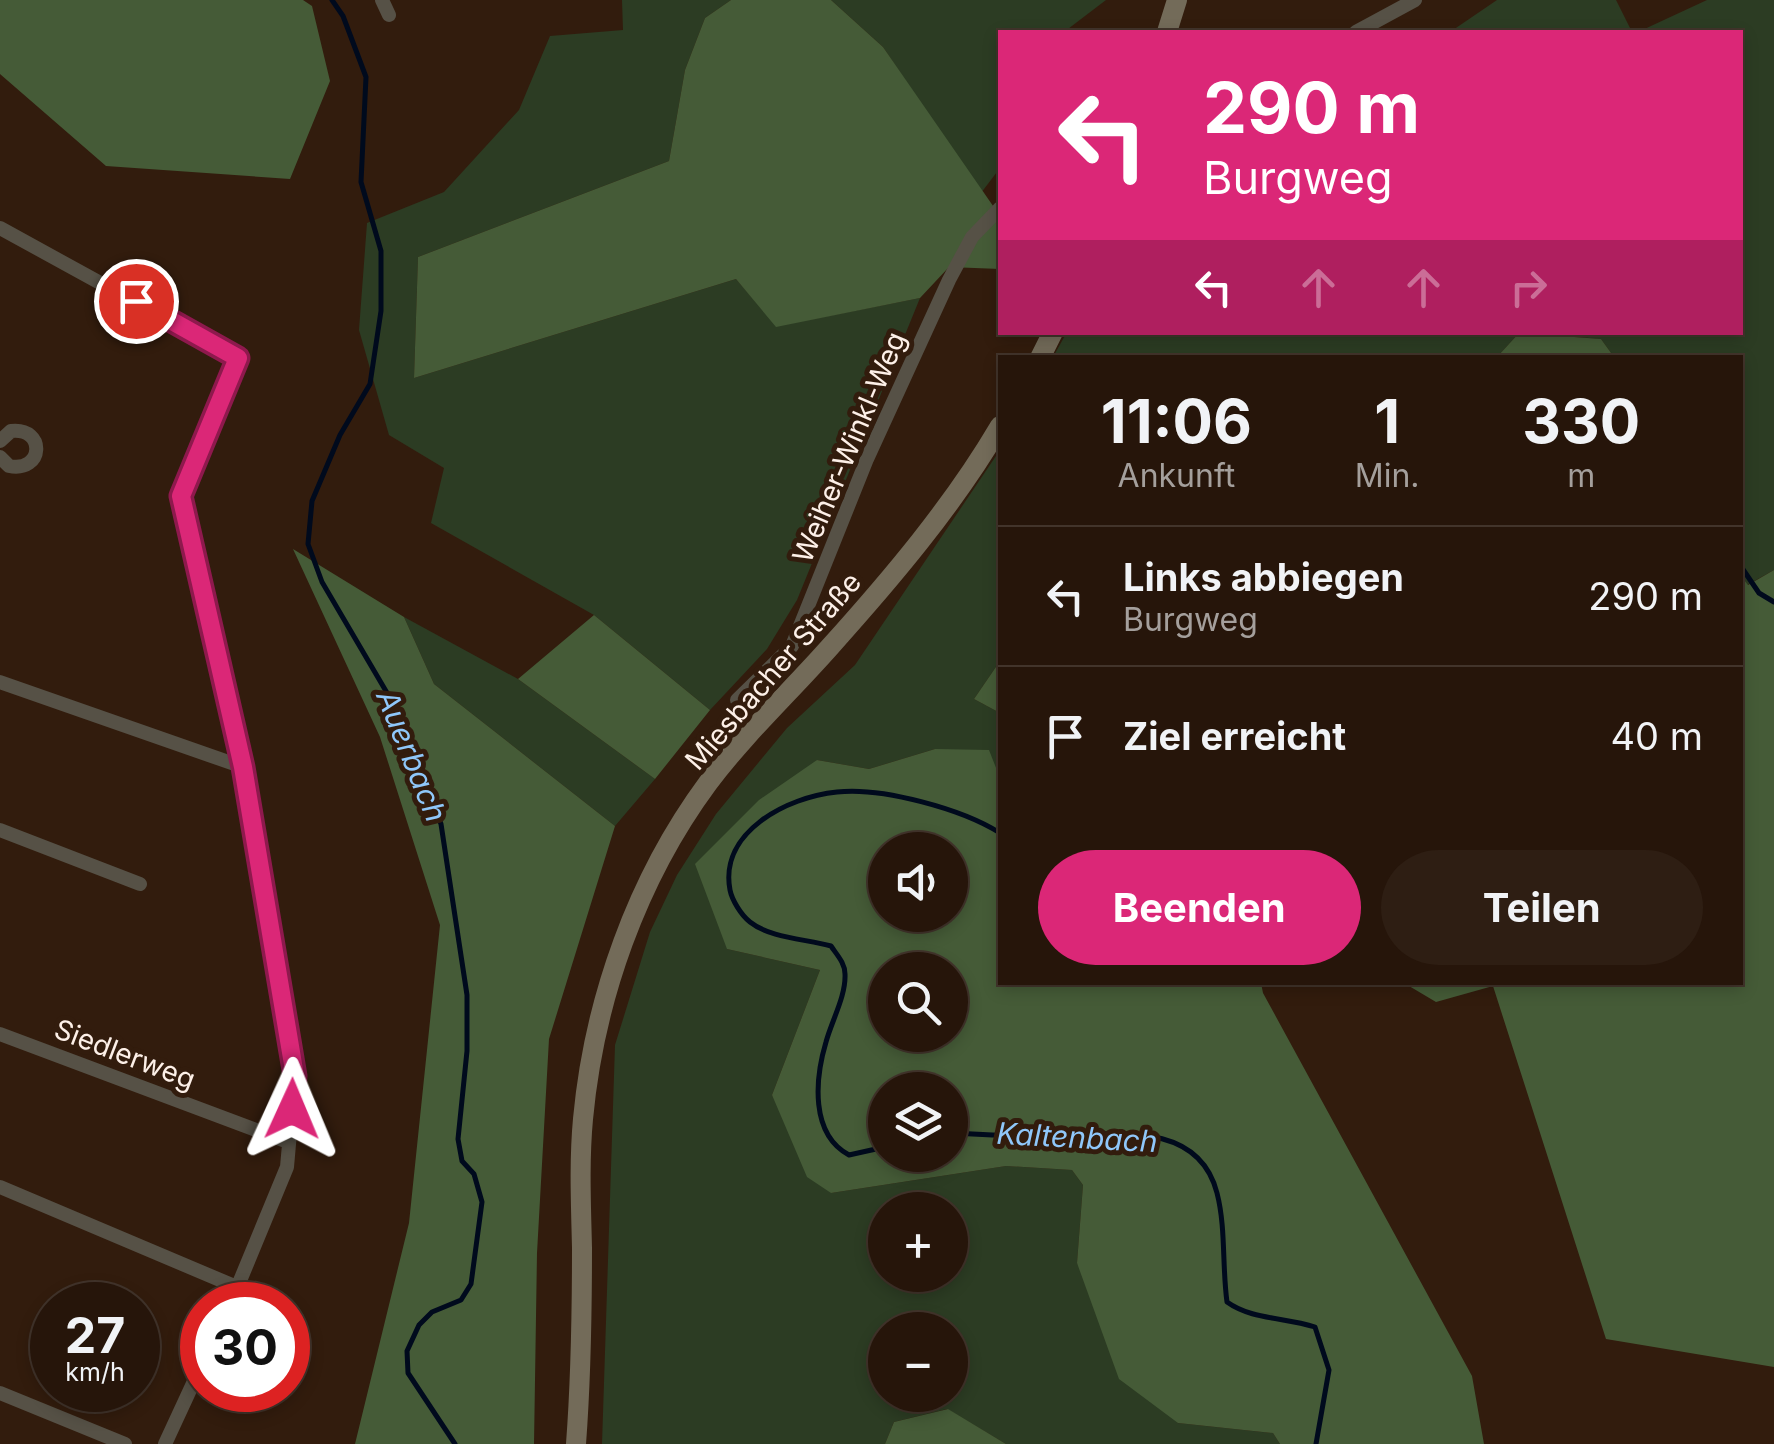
<!DOCTYPE html>
<html lang="de">
<head>
<meta charset="utf-8">
<style>
  :root { --surface:#26150a; --page:#2e1e13; --text:#f1f3f6; --muted:#a49f9c; --line:#42342b; --accent:#db2777 }
  body { margin:0; font-family:Inter,sans-serif; background:var(--page); color:var(--text); height:100vh; display:flex; flex-direction:column; font-size:38px; white-space:nowrap }
  * { box-sizing:border-box; margin:0 }
  p { font-size:32px; color:var(--muted) }
  .icon { flex:none; width:55px; height:55px; fill:none; stroke:currentColor; stroke-width:2; stroke-linecap:round; stroke-linejoin:round }
  .map { position:relative; flex:1; overflow:hidden }
  .side { position:absolute; left:998px; top:355px; width:745px; height:630px; display:flex; flex-direction:column; background:var(--surface); border-radius:0px; box-shadow:0 5px 15px #0003,0 0 0 2px var(--line) }
  .side>* { flex:none }
  .banner { position:absolute; left:998px; top:30px; width:745px; height:305px; border-radius:0px; box-shadow:0 5px 15px #0003,0 0 0 2px var(--line); background:#db2777; color:#fff; overflow:hidden }
  .controls { position:absolute; left:868px; top:832px; display:grid; gap:20px }
  .controls a { display:grid; place-items:center; width:100px; height:100px; border-radius:50%; background:var(--surface); box-shadow:0 5px 15px #0003,0 0 0 2px var(--line); font-size:50px }
  .speed { position:absolute; left:30px; top:1282px; display:flex; gap:20px; font-size:50px; font-weight:700; text-align:center }
  .speed>* { display:grid; place-content:center; width:130px; height:130px; border-radius:50%; background:var(--surface); box-shadow:0 5px 15px #0003,0 0 0 2px var(--line); line-height:1 }
  .speed small { font-size:25px; font-weight:400 }
  .speed .limit { border:15px solid #d22; background:#fff; color:#111 }
  .pin { position:absolute; display:grid; place-items:center; width:85px; height:85px; color:#fff; margin:-42px; border:5px solid #fff; border-radius:50%; box-shadow:0 2px 10px #0007 }
  .me { position:absolute; width:110px; margin:-55px; rotate:1deg; stroke-linejoin:round; filter:drop-shadow(0 0 8px #0008) }
  .turn { display:flex; align-items:center; gap:35px; height:210px; padding:0 40px; font-size:45px }
  .turn .icon { width:130px; height:130px; stroke-width:2.5 }
  .turn b { display:block; font-size:70px; line-height:85px }
  .lanes { display:flex; align-items:center; height:95px; padding:0 40px; background:#0003; justify-content:center; gap:50px; direction:ltr }
  .lanes .off { opacity:.35 }
  .eta { display:flex; justify-content:space-evenly; align-items:center; height:170px; text-align:center }
  .eta b { font-size:60px; font-weight:700; line-height:70px }
  .primary-button { display:flex; gap:20px; margin-top:auto; padding:20px 40px }
  .primary-button a { flex:1; height:115px; border-radius:60px; background:var(--accent); color:#fff; font-size:40px; font-weight:700; line-height:115px; text-align:center }
  .primary-button a+a { background:var(--page); color:var(--text) }
  ul { padding:0; list-style:none }
  li { display:flex; align-items:center; gap:30px; height:140px; padding:0 40px; border-top:2px solid var(--line) }
  li div { flex:1 }
  li b { display:block; font-size:38px }
  li em { font-style:normal }
  .map>svg:first-child { display:block }
  .green { fill:#2c3c23; fill-rule:evenodd }
  .forest { fill:#455b37; fill-rule:evenodd }
  .lines { fill:none; stroke-linecap:round; stroke-linejoin:round }
  .stream { stroke:#000a1d; stroke-width:5 }
  .minor { stroke:#565146; stroke-width:14 }
  .secondary { stroke:#736b59; stroke-width:20 }
  .route-casing { stroke:#8e194d; stroke-width:25 }
  .route { stroke:#db2777; stroke-width:18 }
  .labels { text-anchor:middle; stroke-width:10; stroke-linejoin:round; paint-order:stroke }
  .street-label { font-size:28px; fill:#fdf0e8; stroke:#321c0d }
  .water-label { font-size:30px; font-style:italic; fill:#8fc7fa; stroke:#321c0d }
</style>
</head>
<body>
<div class="map">
<svg width="1774" height="1444" viewBox="0 0 1774 1444">
  <rect width="100%" height="100%" fill="#321c0d"/>
  <!-- green -->
  <path class="green" d="M622,0H731L705,18L685,70L669,161L418,257L414,378L736,279L777,326L920,298L797,600L767,649L710,710L594,615L431,523L444,468L389,435L359,330L367,223L444,192L519,110L550,36L623,30Z
    M831,0H1106L1064,32H1000V168L981,193L883,47Z
    M1497,0H1616L1632,32H1450Z
    M1707,0H1774V570L1747,585L1740,575V358L1614,357L1601,339L1529,333L1740,332V32H1638Z
    M1067,332H1519V333L1497,357H1053Z
    M1000,450V661L974,699L1000,713V778L935,749L869,769L817,760L727,949L820,970L772,1095L831,1193L1006,1166L1072,1170L1083,1185L1077,1263L1178,1423L1273,1433L1280,1444H1006L947,1409L894,1422L885,1444H602L615,1045L650,932L677,875L716,814L787,728L855,665ZM885,1210H950V1275H885ZM885,1330H950V1395H885Z
    M404,617L518,679L655,779L615,826L434,684Z"/>
  <!-- forest -->
  <path class="forest" d="M0,0H303L312,6L330,81L290,179L106,166L0,74Z
    M731,0H831L883,47L1000,216V269L949,267L920,298L776,327L736,279L414,378L418,257L669,161L685,70L705,18Z
    M1519,333L1601,339L1614,357H1497Z
    M293,549L404,617L434,684L615,826L549,1039L537,1253L534,1444H355L409,1223L440,925L380,737Z
    M1774,570V1367L1606,1339L1493,986L1436,1002L1404,983L1740,982V575L1748,585Z
    M594,615L710,710L655,779L518,679Z
    M1000,661V713L974,699Z
    M935,749L989,750L1000,778V982L1261,983L1263,993L1472,1376L1484,1444H1280L1273,1433L1178,1423L1119,1379L1077,1263L1083,1185L1072,1170L1006,1166L831,1193L807,1177L772,1095L820,970L727,949L695,864L759,800L817,760L869,769ZM950,850V915H885V850ZM950,970V1035H885V970ZM885,1090H950V1155H885Z
    M948,1409L1006,1444H885L894,1422Z"/>
  <g class="lines">
    <!-- stream -->
    <path class="stream" d="M332,0L343,16L366,77L361,182L381,251V311L370,384L340,435L312,501L308,544L322,582L400,715L441,824L467,995V1051L458,1139L462,1161L474,1174L482,1202L471,1284L461,1300L432,1312L419,1325L407,1351L408,1373L455,1444
      M1740,565L1759,593L1774,602
      M950,1133C983,1134 1017,1137 1051,1136C1110,1135 1198,1118 1217,1193C1226,1228 1222,1266 1227,1302C1252,1320 1285,1317 1315,1327L1329,1370L1316,1444
      M885,1147L849,1155C810,1134 815,1079 826,1042C832,1020 846,996 845,974C845,963 837,955 831,946C806,939 770,938 750,922C741,915 732,900 730,890C719,832 787,797 837,792C882,787 962,809 1000,833"/>
    <!-- minor -->
    <path class="minor" d="M382,0L389,15
      M1356,32L1415,0
      M0,228L237,358L181,496L243,767L295,1076L287,1167L230,1305
      M0,441L11,431C46,427 44,473 9,466L0,457
      M0,682L243,767
      M737,700L792,646L867,459L949,280L972,237L1000,208
      M0,830L140,884
      M0,1034L288,1142
      M0,1187L239,1288
      M0,1393L125,1444
      M165,1444L202,1364"/>
    <!-- secondary -->
    <path class="secondary" d="M1167,32L1177,0
      M1040,358L1053,332
      M576,1444C581,1378 582,1313 582,1248C581,1205 579,1162 583,1119C594,1000 637,879 708,783C745,734 789,693 829,648C891,579 953,506 1000,426"/>
  </g>
  <g class="lines">
    <!-- route casing -->
    <g class="route-casing">
      <path id="route" d="M136,301L238,358L181,496L243,767L295,1076L292,1109"/>
    </g>
    <!-- route -->
    <use href="#route" class="route"/>
  </g>
  <g class="labels">
    <!-- street labels -->
    <g class="street-label">
      <text transform="translate(849 447) rotate(-67)" y="10">Weiher-Winkl-Weg</text>
      <text transform="translate(773 671) rotate(-49)" y="10">Miesbacher Straße</text>
      <text transform="translate(125 1054) rotate(21)" y="10">Siedlerweg</text>
    </g>
    <!-- water labels -->
    <g class="water-label">
      <text transform="translate(411 756) rotate(68)" y="10">Auerbach</text>
      <text transform="translate(1077 1138) rotate(3)" y="10">Kaltenbach</text>
    </g>
  </g>
</svg>
<div class="controls">
<a><svg class="icon" aria-label="sound" viewBox="0 0 24 24"><path d="M4 9h4l5-4v14l-5-4H4zM17 9q2 3 0 6"/></svg></a>
<a><svg class="icon" aria-label="search" viewBox="0 0 24 24"><circle cx="10" cy="10" r="6"/><path d="M15 15l6 6"/></svg></a>
<a><svg class="icon" aria-label="layers" viewBox="0 0 24 24"><path d="M12 4l9 5-9 5-9-5zM3 14l9 5 9-5"/></svg></a>
<a>+</a>
<a>−</a>
</div>
<div class="speed"><div>27<small>km/h</small></div><div class="limit">30</div></div>
<div class="pin" style="left:136px;top:301px;background:#d93025"><svg class="icon" aria-label="arrive" viewBox="0 0 24 24"><path d="M6 21V4h12l-3 4 3 4H6"/></svg></div>
<svg class="me" style="left:292px;top:1109px" viewBox="-20 -20 40 40"><path d="M0-17L14 15 0 8-14 15z" fill="#db2777" stroke="#fff" stroke-width="4"/></svg>
<div class="banner">
<div class="turn"><svg class="icon" aria-label="left" viewBox="0 0 24 24"><path d="M17 20v-9H6M10 6l-5 5 5 5"/></svg><div><b>290 m</b>Burgweg</div></div>
<div class="lanes"><svg class="icon" aria-label="left" viewBox="0 0 24 24"><path d="M17 20v-9H6M10 6l-5 5 5 5"/></svg><svg class="icon off" aria-label="ahead" viewBox="0 0 24 24"><path d="M12 20V5M6 11l6-6 6 6"/></svg><svg class="icon off" aria-label="ahead" viewBox="0 0 24 24"><path d="M12 20V5M6 11l6-6 6 6"/></svg><svg class="icon off" aria-label="right" viewBox="0 0 24 24"><path d="M7 20v-9h11M14 6l5 5-5 5"/></svg></div>
</div>
<section class="side">
<div class="eta">
<div><b>11:06</b><p>Ankunft</p></div>
<div><b>1</b><p>Min.</p></div>
<div><b>330</b><p>m</p></div>
</div>
<ul>
<li><svg class="icon" aria-label="left" viewBox="0 0 24 24"><path d="M17 20v-9H6M10 6l-5 5 5 5"/></svg><div><b>Links abbiegen</b><p>Burgweg</p></div><em>290 m</em></li>
<li><svg class="icon" aria-label="arrive" viewBox="0 0 24 24"><path d="M6 21V4h12l-3 4 3 4H6"/></svg><div><b>Ziel erreicht</b></div><em>40 m</em></li>
</ul>
<div class="primary-button"><a>Beenden</a><a>Teilen</a></div>
</section>
</div>
</body>
</html>
